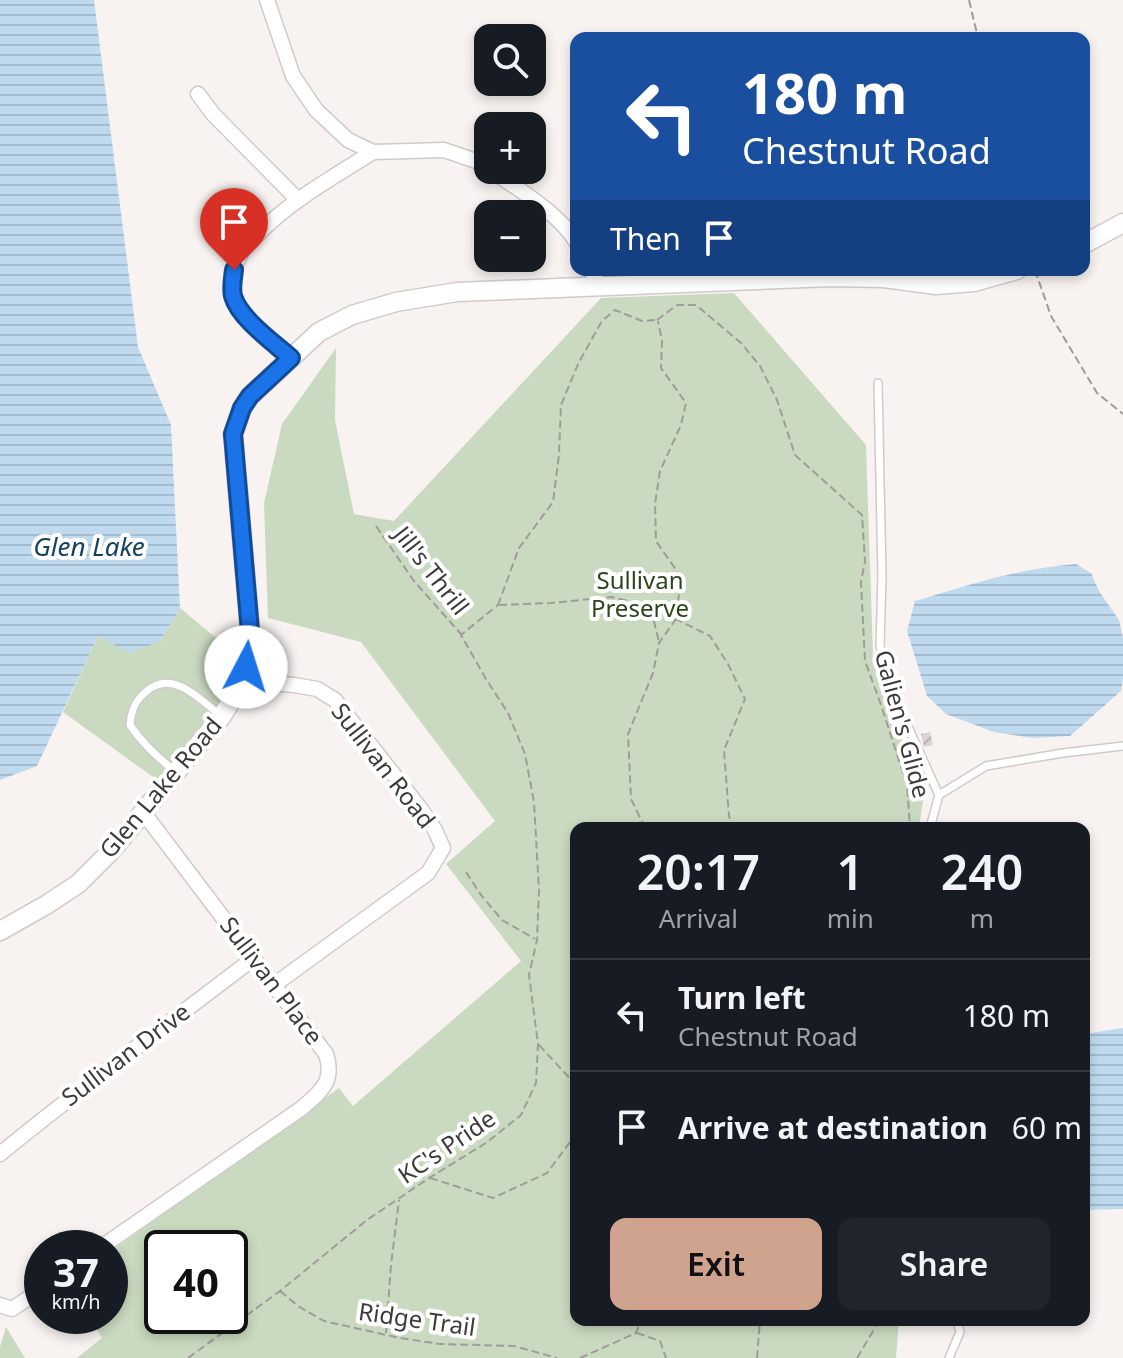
<!DOCTYPE html>
<html lang="en">
<head>
<meta charset="utf-8">
<style>
  :root { --surface:#171b24; --page:#20242c; --text:#f1f3f6; --muted:#9ea1a6; --line:#363941; --accent:#d0a38f }
  body { margin:0; font-family:"Noto Sans",sans-serif; background:var(--page); color:var(--text); height:100vh; display:flex; flex-direction:column; font-size:30px; white-space:nowrap }
  * { box-sizing:border-box; margin:0 }
  p { font-size:26px; color:var(--muted) }
  .icon { flex:none; width:44px; height:44px; fill:none; stroke:currentColor; stroke-width:2; stroke-linecap:round; stroke-linejoin:round }
  .map { position:relative; flex:1; overflow:hidden }
  .side { position:absolute; left:570px; top:822px; width:520px; height:504px; display:flex; flex-direction:column; background:var(--surface); border-radius:16px; box-shadow:0 4px 12px #0003 }
  .side>* { flex:none }
  .banner { position:absolute; left:570px; top:32px; width:520px; height:244px; border-radius:16px; box-shadow:0 4px 12px #0003; background:#1a4fa0; color:#fff; overflow:hidden }
  .fabs { position:absolute; left:474px; top:24px; display:grid; gap:16px }
  .fabs a { display:grid; place-items:center; width:72px; height:72px; border-radius:16px; background:var(--surface); box-shadow:0 4px 12px #0003; font-size:40px }
  .speed { position:absolute; left:24px; top:1230px; display:flex; gap:16px; font-size:40px; font-weight:700; text-align:center }
  .speed>* { display:grid; place-content:center; width:104px; height:104px; border-radius:50%; background:var(--surface); box-shadow:0 4px 12px #0003; line-height:1 }
  .speed small { font-size:20px; font-weight:400 }
  .speed .limit { border:4px solid #111; border-radius:12px; background:#fff; color:#111 }
  .pin { position:absolute; display:grid; place-items:center; width:68px; height:68px; color:#fff; margin:-82px -34px; border-radius:50% 50% 50% 0; rotate:-45deg; box-shadow:0 0 8px #0007 }
  .pin .icon { rotate:45deg }
  .me { position:absolute; width:88px; margin:-44px; rotate:5deg; stroke-linejoin:round; filter:drop-shadow(0 0 6px #0008) }
  .turn { display:flex; align-items:center; gap:28px; height:168px; padding:0 40px; font-size:36px }
  .turn .icon { width:104px; height:104px; stroke-width:2.5 }
  .turn b { display:block; font-size:56px; line-height:68px }
  .then { display:flex; align-items:center; height:76px; padding:0 40px; background:#0003; gap:16px; font-size:30px }
  .eta { display:flex; justify-content:space-evenly; align-items:center; height:136px; text-align:center }
  .eta b { font-size:48px; font-weight:600; line-height:56px }
  .primary-button { display:flex; gap:16px; margin-top:auto; padding:16px 40px }
  .primary-button a { flex:1; height:92px; border-radius:16px; background:var(--accent); color:#111; font-size:32px; font-weight:600; line-height:92px; text-align:center }
  .primary-button a+a { background:var(--page); color:var(--text) }
  ul { padding:0; list-style:none }
  li { display:flex; align-items:center; gap:24px; height:112px; padding:0 40px; border-top:2px solid var(--line) }
  li div { flex:1 }
  li b { display:block; font-size:30px }
  li em { font-style:normal }
  .map>svg:first-child { display:block }
  .park { fill:#cadac0; fill-rule:evenodd }
  .water { fill:url(#water-rules) }
  .building { fill:url(#building-hatch) }
  .lines { fill:none; stroke-linecap:round; stroke-linejoin:round }
  .service-casing { stroke:#cfcbc8; stroke-width:10 }
  .minor-casing { stroke:#cfcbc8; stroke-width:17 }
  .tertiary-casing { stroke:#cfcbc8; stroke-width:21 }
  .path { stroke:#a09c9a; stroke-width:2; stroke-dasharray:8 4; stroke-linecap:butt }
  .service { stroke:#fff; stroke-width:7 }
  .minor { stroke:#fff; stroke-width:14 }
  .tertiary { stroke:#fff; stroke-width:18 }
  .route-casing { stroke:#114b97; stroke-width:20 }
  .route { stroke:#1a73e8; stroke-width:14 }
  .labels { text-anchor:middle; stroke-width:8; stroke-linejoin:round; paint-order:stroke }
  .street-label { font-size:24px; fill:#3e3c3b; stroke:#fff }
  .park-label { font-size:24px; fill:#2d451b; stroke:#fff }
  .water-label { font-size:26px; font-style:italic; fill:#144260; stroke:#fff }
</style>
</head>
<body>
<div class="map">
<svg width="1123" height="1358" viewBox="0 0 1123 1358">
  <defs>
    <pattern id="water-rules" width="6" height="5" patternUnits="userSpaceOnUse" patternTransform="scale(2)"><rect width="6" height="5" fill="#bfdaef"/><path d="M0 2.5h6" fill="none" stroke="#a5bcce"/></pattern>
    <pattern id="building-hatch" width="6" height="6" patternUnits="userSpaceOnUse" patternTransform="scale(2)"><rect width="6" height="6" fill="#d9d3d2"/><path d="M-1 1l2-2M0 6l6-6M5 7l2-2" fill="none" stroke="#bbb6b5"/></pattern>
  </defs>
  <rect width="100%" height="100%" fill="#f8f3f1"/>
  <!-- park -->
  <path class="park" d="M734,293L866,445L873,655L923,800L919,828H576V1320H899L896,1358H77L102,1338L88,1316H110V1252L339,1088L353,1106L521,961L446,864L495,821L361,642L268,618L264,503L282,424L336,348L335,420L354,514L394,521L601,298ZM162,1248H230V1316H162Z
    M180,608L240,658L238,675L224,700L157,780L63,712L98,636L160,641Z
    M6,1327L25,1358H0V1347Z"/>
  <!-- water -->
  <path class="water" d="M0,0H94L138,347L171,425L180,608L160,641L130,653L98,636L37,766L0,780Z
    M1076,564L1091,573L1099,591L1119,620L1123,638V679L1121,691L1070,736L1033,738L994,732L946,714L927,696L907,631L915,601C968,585 1020,568 1076,564Z
    M1123,1028V1209L1084,1210V1034Z"/>
  <!-- building -->
  <path class="building" d="M930,732L933,745L924,747L921,734Z"/>
  <g class="lines">
    <!-- service casing -->
    <g class="service-casing">
      <path id="service" d="M878,383L882,576L880,646L895,698L939,795L930,828
        M176,772C158,758 142,743 130,725C131,711 135,700 147,691C172,669 200,699 220,715
        M939,795L986,766L1063,753L1123,746
        M949,1358L960,1332L957,1320"/>
    </g>
    <!-- minor casing -->
    <g class="minor-casing">
      <path id="minor" d="M267,0L293,76L316,110L348,140L373,152L444,150L476,161L488,168
        M198,94L213,114L298,200
        M490,170C516,187 562,216 576,242
        M591,270L600,287
        M291,358C276,344 237,315 233,295C230,282 234,265 241,253C245,246 252,241 257,235C290,201 333,177 373,152
        M241,681L294,685L317,689L335,700L420,808L435,830L443,848L428,873L274,985
        M0,1154C83,1086 169,1023 254,958
        M100,1248L302,1108C321,1091 335,1082 326,1054L143,812
        M0,1305L12,1309L42,1289"/>
    </g>
    <!-- tertiary casing -->
    <g class="tertiary-casing">
      <path id="tertiary" d="M1084,244L1123,223
        M0,931L46,905L78,884L112,850L222,716L238,690L246,667L250,631L233,434L242,408L250,396L319,332L352,315L396,302L457,292L831,277L884,278L936,285L974,282L1017,270"/>
    </g>
    <!-- path -->
    <path class="path" d="M969,0L978,38
      M1035,270L1051,316L1097,393L1123,414
      M657,320L677,305H696L741,343L760,366L777,400L795,455L862,515L865,561L861,582L865,661L880,702L907,785L910,828
      M376,526L414,581L461,634
      M498,605L519,548L553,502L559,455L561,405L579,362L602,321L615,310L642,321L656,320
      M499,605L551,603L611,597L638,603L676,619L710,636L728,664L745,699L724,750L729,816L733,828
      M651,609L659,642
      M645,828L631,799L628,734L653,673L659,643L676,619L681,577L656,541L655,504L660,471L681,425L686,403L661,368L662,341L658,321
      M466,872L481,895L502,920L535,939
      M539,1045L576,1085
      M430,1178L493,1198L547,1173L576,1134
      M280,1291L298,1306L324,1321L400,1338L440,1344L514,1346L557,1358
      M386,1333L391,1265L399,1200
      M637,1333L660,1341L666,1358
      M188,1358L280,1291L367,1220L429,1178L486,1143L521,1115L536,1083L538,1044L529,975L537,940L539,890L534,802L525,754L508,713L486,679L461,635L498,605
      M580,1358L636,1333L641,1320
      M757,1358L760,1320
      M857,1358L875,1328L876,1320"/>
    <!-- service -->
    <use href="#service" class="service"/>
    <!-- minor -->
    <use href="#minor" class="minor"/>
    <!-- tertiary -->
    <use href="#tertiary" class="tertiary"/>
  </g>
  <g class="lines">
    <!-- route casing -->
    <g class="route-casing">
      <path id="route" d="M234,270C233,278 231,288 233,296C239,318 274,343 291,358L250,396L242,408L233,434L250,631L246,667"/>
    </g>
    <!-- route -->
    <use href="#route" class="route"/>
  </g>
  <g class="labels">
    <!-- street labels -->
    <g class="street-label">
      <text transform="translate(431 571) rotate(52)" y="8">Jill's Thrill</text>
      <text transform="translate(902 724) rotate(75)" y="8">Galien's Glide</text>
      <text transform="translate(383 766) rotate(52)" y="8">Sullivan Road</text>
      <text transform="translate(161 788) rotate(-50)" y="8">Glen Lake Road</text>
      <text transform="translate(271 981) rotate(53)" y="8">Sullivan Place</text>
      <text transform="translate(126 1055) rotate(-37)" y="8">Sullivan Drive</text>
      <text transform="translate(447 1147) rotate(-34)" y="8">KC's Pride</text>
      <text transform="translate(417 1320) rotate(8)" y="8">Ridge Trail</text>
    </g>
    <!-- park labels -->
    <g class="park-label">
      <text x="640" y="589">Sullivan<tspan x="640" dy="28">Preserve</tspan></text>
    </g>
    <!-- water labels -->
    <g class="water-label">
      <text x="89" y="556">Glen Lake</text>
    </g>
  </g>
</svg>
<div class="fabs">
<a><svg class="icon" aria-label="search" viewBox="0 0 24 24"><circle cx="10" cy="10" r="6"/><path d="M15 15l6 6"/></svg></a>
<a>+</a>
<a>−</a>
</div>
<div class="speed"><div>37<small>km/h</small></div><div class="limit">40</div></div>
<div class="pin" style="left:234px;top:270px;background:#d93025"><svg class="icon" aria-label="arrive" viewBox="0 0 24 24"><path d="M6 21V4h12l-3 4 3 4H6"/></svg></div>
<svg class="me" style="left:246px;top:667px" viewBox="-20 -20 40 40"><circle r="19" fill="#fff"/><path d="M0-13L10 11 0 6-10 11z" fill="#1a73e8"/></svg>
<div class="banner">
<div class="turn"><svg class="icon" aria-label="left" viewBox="0 0 24 24"><path d="M17 20v-9H6M10 6l-5 5 5 5"/></svg><div><b>180 m</b>Chestnut Road</div></div>
<div class="then">Then<svg class="icon" aria-label="arrive" viewBox="0 0 24 24"><path d="M6 21V4h12l-3 4 3 4H6"/></svg></div>
</div>
<section class="side">
<div class="eta">
<div><b>20:17</b><p>Arrival</p></div>
<div><b>1</b><p>min</p></div>
<div><b>240</b><p>m</p></div>
</div>
<ul>
<li><svg class="icon" aria-label="left" viewBox="0 0 24 24"><path d="M17 20v-9H6M10 6l-5 5 5 5"/></svg><div><b>Turn left</b><p>Chestnut Road</p></div><em>180 m</em></li>
<li><svg class="icon" aria-label="arrive" viewBox="0 0 24 24"><path d="M6 21V4h12l-3 4 3 4H6"/></svg><div><b>Arrive at destination</b></div><em>60 m</em></li>
</ul>
<div class="primary-button"><a>Exit</a><a>Share</a></div>
</section>
</div>
</body>
</html>
